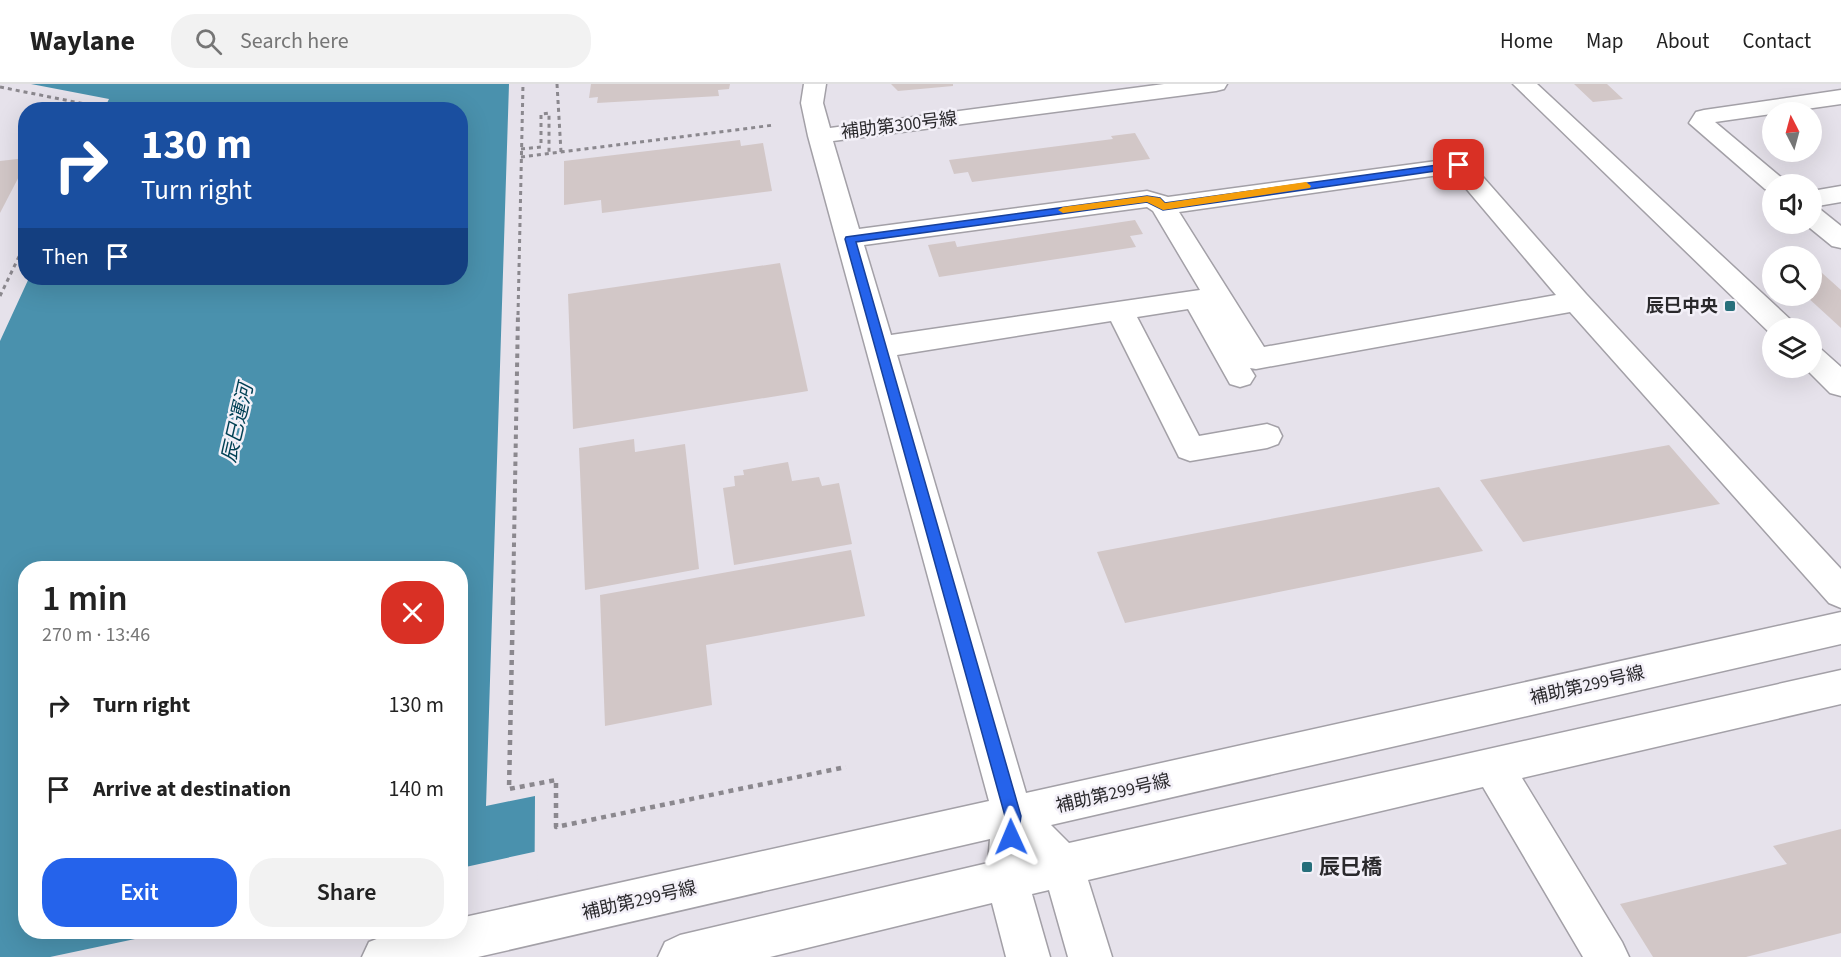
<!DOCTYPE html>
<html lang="en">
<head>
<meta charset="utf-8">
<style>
  :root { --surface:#fff; --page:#f2f2f2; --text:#222; --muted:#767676; --line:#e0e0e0; --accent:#2563eb }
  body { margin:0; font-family:"Source Sans 3","Noto Sans JP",sans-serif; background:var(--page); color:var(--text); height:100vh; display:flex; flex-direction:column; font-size:22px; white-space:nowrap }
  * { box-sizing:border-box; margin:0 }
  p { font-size:20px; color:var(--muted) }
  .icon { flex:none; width:33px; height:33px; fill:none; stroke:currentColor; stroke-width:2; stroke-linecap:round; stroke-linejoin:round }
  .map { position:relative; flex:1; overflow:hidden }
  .panel { position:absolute; left:18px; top:477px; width:450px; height:378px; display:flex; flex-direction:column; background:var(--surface); border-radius:24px; box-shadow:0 6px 24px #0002 }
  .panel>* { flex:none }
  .banner { position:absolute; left:18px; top:18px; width:450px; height:183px; border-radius:24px; box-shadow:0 6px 24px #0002; background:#1a4fa0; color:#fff; overflow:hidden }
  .needle { width:39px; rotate:354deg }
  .tools { position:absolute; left:1762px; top:18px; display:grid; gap:12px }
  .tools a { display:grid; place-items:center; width:60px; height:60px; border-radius:50%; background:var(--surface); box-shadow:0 6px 24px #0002; font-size:30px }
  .pin { position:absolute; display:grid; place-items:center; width:51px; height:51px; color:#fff; margin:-26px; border-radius:12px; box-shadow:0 3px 9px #0006 }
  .me { position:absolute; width:66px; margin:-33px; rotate:359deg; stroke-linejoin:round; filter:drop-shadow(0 0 4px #0008) }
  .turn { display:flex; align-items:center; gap:21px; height:126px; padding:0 24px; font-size:27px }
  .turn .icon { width:78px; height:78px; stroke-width:2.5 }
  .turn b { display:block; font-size:42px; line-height:51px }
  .then { display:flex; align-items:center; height:57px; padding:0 24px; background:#0003; gap:12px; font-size:22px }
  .round { display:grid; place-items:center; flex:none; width:63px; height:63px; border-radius:24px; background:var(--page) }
  .summary { display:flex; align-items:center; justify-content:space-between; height:102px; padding:0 24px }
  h1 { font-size:36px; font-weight:600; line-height:45px }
  .cta { display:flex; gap:12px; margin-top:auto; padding:12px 24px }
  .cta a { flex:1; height:69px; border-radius:24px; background:var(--accent); color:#fff; font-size:24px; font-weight:600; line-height:69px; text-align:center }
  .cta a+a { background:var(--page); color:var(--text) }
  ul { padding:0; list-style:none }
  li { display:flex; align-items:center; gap:18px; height:84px; padding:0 24px }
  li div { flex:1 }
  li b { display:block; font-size:22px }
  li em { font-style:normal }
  header { display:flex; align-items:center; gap:36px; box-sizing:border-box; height:84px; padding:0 30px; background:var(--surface); border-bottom:2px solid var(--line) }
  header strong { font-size:28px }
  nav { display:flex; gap:33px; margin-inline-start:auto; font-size:21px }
  .search { width:420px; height:54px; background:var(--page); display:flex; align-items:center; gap:15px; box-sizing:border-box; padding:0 21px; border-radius:24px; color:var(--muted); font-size:22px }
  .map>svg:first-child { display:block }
  .water { fill:#4a91ad; fill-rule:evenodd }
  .pier { fill:#e6e2eb }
  .building { fill:#d2c7c7 }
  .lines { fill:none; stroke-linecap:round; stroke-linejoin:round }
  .minor-casing { stroke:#a3a0a7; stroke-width:3 }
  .path-far2 { stroke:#8b888e; stroke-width:3; stroke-dasharray:4 4; stroke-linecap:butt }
  .path-far1 { stroke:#8b888e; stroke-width:4; stroke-dasharray:4.5 4.5; stroke-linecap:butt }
  .path { stroke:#8b888e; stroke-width:4.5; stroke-dasharray:5 5; stroke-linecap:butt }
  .minor { fill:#fff; fill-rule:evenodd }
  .route { fill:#2563eb; stroke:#184099; stroke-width:1.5 }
  .slow { fill:#f59e0b }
  .poi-dot { fill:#276f7b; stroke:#f3f0f8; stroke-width:2 }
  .labels { text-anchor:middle; stroke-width:5; stroke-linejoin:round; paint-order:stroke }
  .street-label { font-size:18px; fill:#2a292c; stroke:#f3f0f8 }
  .poi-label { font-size:18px; font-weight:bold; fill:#2a292c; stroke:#f3f0f8; text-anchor:end }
  .water-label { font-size:20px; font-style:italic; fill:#004054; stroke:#f3f0f8 }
  .near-poi-label { font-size:21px; font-weight:bold; fill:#2a292c; stroke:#f3f0f8; text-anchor:start }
</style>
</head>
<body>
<header>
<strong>Waylane</strong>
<div class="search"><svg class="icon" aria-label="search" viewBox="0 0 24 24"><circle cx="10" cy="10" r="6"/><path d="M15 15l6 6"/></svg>Search here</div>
<nav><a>Home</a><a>Map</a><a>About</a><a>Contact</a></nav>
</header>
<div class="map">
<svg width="1841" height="873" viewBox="0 0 1841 873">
  <rect width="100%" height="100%" fill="#e6e2eb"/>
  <!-- water -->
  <path class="water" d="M31,0H509L486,722L535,712L534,873H0V257L29,194H460V26L104,25L109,15ZM26,484H460V848H26Z"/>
  <!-- pier -->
  <path class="pier" d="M538,767L537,873H50L168,848H460L461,784Z"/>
  <!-- building -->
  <path class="building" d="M591,0H730L729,5L718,6L719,12L597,19L598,13L589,14Z
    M891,0H953V2L898,7Z
    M1574,0H1607L1623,15L1593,18Z
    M1135,49L1150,75L972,98L968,88L954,90L949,76L1113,55L1111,52Z
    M740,56L741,62L763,59L772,107L602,129L601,116L564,121V77Z
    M26,74V79L0,129V77Z
    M1135,136L1143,150L1130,152L1136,163L939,193L928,161L955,157L957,163Z
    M780,179L808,307L573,345L568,210Z
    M1812,180L1841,206V244L1806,212H1812Z
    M634,355L635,368L685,360L699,485L585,506L579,364Z
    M1669,361L1720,420L1523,458L1480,396Z
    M788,378L792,397L819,393L822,402L839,399L852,460L734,481L723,404L735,402L734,392L744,391L743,386Z
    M1439,403L1483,467L1125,539L1097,468Z
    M851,466L865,532L706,561L712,621L605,642L600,511Z
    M1841,745V849L1746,873H1653L1620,820L1787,780L1773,762Z"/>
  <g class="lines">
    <!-- minor casing -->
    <g class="minor-casing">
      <path id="minor" d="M804,0H826L823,19L830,44L1164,0H1227L1224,5L1216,7L833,57L859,145L1147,107L1168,113L1459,74L1468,76L1586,210L1841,485V524L1829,519L1570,228L1256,285L1250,284L1255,292L1250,300L1240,303L1230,300L1188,225L1137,233L1199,352L1267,340L1278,344L1282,352L1278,360L1267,364L1190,377L1179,373L1111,237L897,271L1026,709L1841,528V560L1051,741L1069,759L1841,586V620L1522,694L1622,858L1629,873H1583L1483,703L1088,796L1112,873H1068L1049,806L1032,810L1050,873H1006L992,819L770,873H658L665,858L680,851L988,779L990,755L478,873H362L369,858C399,845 428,848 460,848V834L989,717L808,52L801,19ZM1453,89L1556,211L1264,263L1179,128ZM1147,123L1153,127L1200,206L891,251L864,161Z
        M1513,0H1537L1792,237L1796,244H1773L1772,251Z
        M1841,6V20L1715,38L1783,95L1786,100H1773V107L1765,105L1689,39L1696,28L1704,26Z
        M1841,102V118L1812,123V107Z
        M1812,124L1821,126L1841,142V164L1832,162L1805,140H1812Z
        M1812,263L1822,266L1841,283V312L1830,309L1805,284H1812Z"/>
    </g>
    <!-- path-far2 -->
    <path class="path-far2" d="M557,0L561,68
      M0,3L90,21L88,26
      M521,65L541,63V30L549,29V69
      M521,73L774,41
      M0,212L26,158
      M518,231L523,0"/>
    <!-- path-far1 -->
    <path class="path-far1" d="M513,517L518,229"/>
    <!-- path -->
    <path class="path" d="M513,516L509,705L556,696V743L846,683"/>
    <!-- minor -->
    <use href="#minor" class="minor"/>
  </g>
  <!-- route -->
  <path class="route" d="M1459,78L1463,79V83L1163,126L1147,118L856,158L1021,732L1017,759L1011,761L1005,759L1002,753L1005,732L845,155L846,153L1147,112L1160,114L1165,119Z"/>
  <!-- slow -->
  <path class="slow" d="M1306,98L1311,102L1310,104L1163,126L1147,118L1063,129L1058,126L1063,123L1147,112L1160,114L1165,119Z"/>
  <!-- markers -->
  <g class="poi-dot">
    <rect x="1724" y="216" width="12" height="12" rx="3"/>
    <rect x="1301" y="777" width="12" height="12" rx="3"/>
  </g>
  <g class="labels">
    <!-- street labels -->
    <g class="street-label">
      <text transform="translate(899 41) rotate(-7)" y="6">補助第300号線</text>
      <text transform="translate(1587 601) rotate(-13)" y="6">補助第299号線</text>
      <text transform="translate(1113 709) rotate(-13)" y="6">補助第299号線</text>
      <text transform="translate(639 816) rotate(-13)" y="6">補助第299号線</text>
    </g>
    <!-- poi labels -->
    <g class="poi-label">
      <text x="1718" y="228">辰巳中央</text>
    </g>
    <!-- water labels -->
    <g class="water-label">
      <text transform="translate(237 339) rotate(-77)" y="7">辰巳運河</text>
    </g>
    <!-- near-poi labels -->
    <g class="near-poi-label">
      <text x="1319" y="790">辰巳橋</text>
    </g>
  </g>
</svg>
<div class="tools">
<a><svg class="needle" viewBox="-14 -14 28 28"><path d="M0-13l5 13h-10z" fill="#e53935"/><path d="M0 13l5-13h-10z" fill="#767676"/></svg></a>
<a><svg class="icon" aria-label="sound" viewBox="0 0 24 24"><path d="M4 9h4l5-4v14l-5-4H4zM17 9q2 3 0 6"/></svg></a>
<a><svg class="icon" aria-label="search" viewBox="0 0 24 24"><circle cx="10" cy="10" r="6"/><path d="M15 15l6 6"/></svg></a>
<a><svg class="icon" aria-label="layers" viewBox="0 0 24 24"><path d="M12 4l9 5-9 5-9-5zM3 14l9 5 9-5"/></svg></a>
</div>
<div class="pin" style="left:1459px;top:81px;background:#d93025"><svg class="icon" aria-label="arrive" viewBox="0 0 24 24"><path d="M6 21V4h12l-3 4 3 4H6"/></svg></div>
<svg class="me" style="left:1011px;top:753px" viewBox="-20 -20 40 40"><path d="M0-17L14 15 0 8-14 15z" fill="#2563eb" stroke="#fff" stroke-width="4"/></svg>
<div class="banner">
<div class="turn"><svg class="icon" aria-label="right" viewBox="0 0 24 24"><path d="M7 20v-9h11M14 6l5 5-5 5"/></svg><div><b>130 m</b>Turn right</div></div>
<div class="then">Then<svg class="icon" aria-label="arrive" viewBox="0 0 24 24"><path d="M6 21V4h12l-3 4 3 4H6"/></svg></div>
</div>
<section class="panel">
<div class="summary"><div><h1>1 min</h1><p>270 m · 13:46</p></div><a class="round" style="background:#d93025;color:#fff"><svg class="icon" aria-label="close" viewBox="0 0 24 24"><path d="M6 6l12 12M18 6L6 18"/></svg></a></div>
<ul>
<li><svg class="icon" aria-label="right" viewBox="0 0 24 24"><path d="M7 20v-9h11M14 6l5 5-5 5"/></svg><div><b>Turn right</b></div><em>130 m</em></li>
<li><svg class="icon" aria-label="arrive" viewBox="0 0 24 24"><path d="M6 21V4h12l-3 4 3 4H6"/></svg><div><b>Arrive at destination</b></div><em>140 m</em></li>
</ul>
<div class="cta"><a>Exit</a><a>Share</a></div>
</section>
</div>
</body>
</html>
